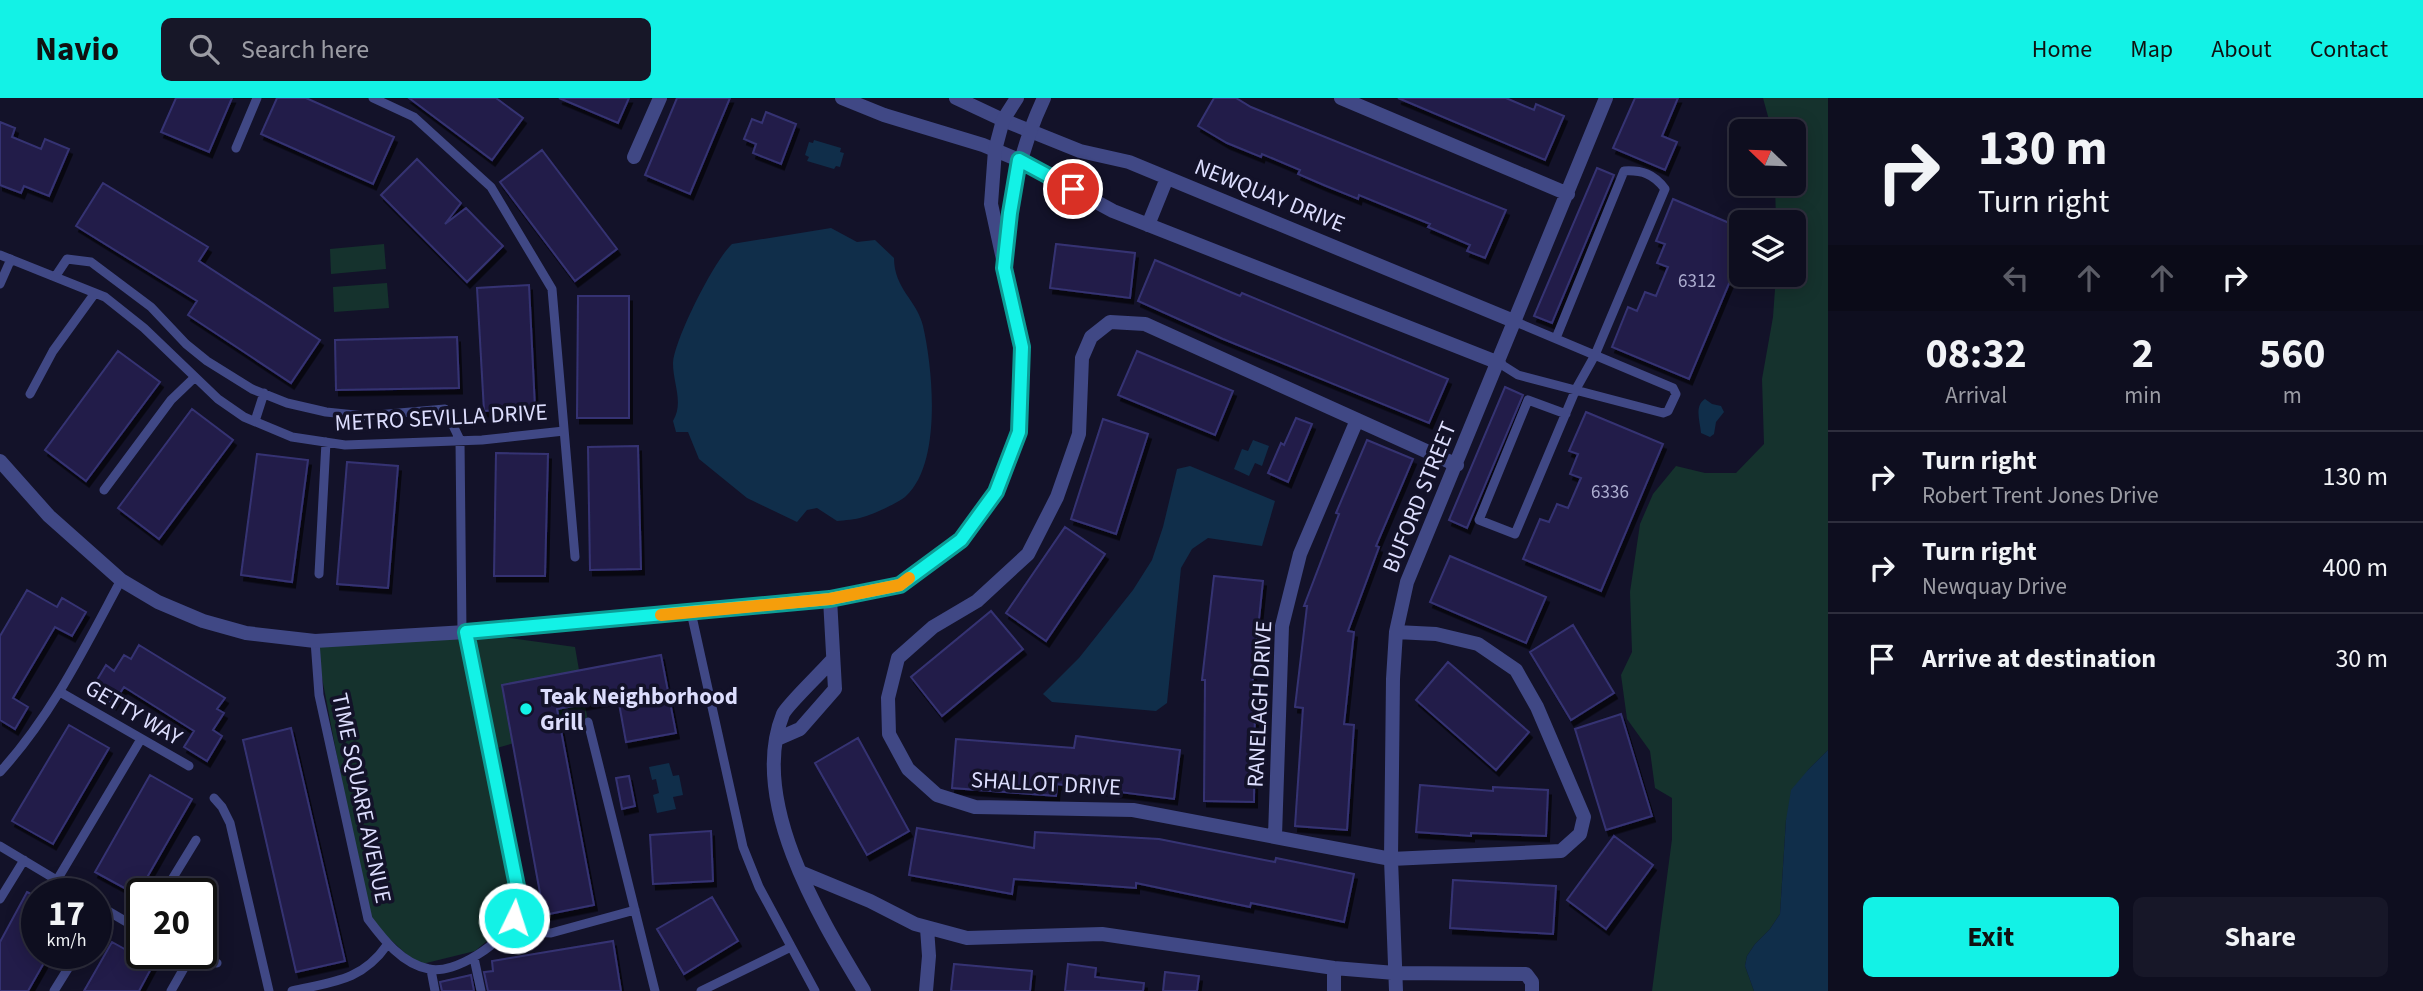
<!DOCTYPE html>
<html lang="en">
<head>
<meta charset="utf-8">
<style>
  :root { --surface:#0e0e1f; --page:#171728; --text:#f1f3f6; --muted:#9b9ca4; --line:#2e2e3d; --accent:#13f2e6 }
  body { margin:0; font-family:"Source Sans 3",sans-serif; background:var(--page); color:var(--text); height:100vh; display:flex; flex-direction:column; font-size:26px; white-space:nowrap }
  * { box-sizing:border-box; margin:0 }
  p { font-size:23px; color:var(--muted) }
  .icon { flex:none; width:38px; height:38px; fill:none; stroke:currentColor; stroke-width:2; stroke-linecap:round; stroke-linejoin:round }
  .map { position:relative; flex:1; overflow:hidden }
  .side { display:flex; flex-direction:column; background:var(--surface); width:595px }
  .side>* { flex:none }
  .hud { background:#0e0e1f; color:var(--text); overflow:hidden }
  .needle { width:46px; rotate:293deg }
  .buttons { position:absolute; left:1729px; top:21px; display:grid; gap:14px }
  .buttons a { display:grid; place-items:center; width:77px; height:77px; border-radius:10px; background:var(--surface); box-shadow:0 4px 18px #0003,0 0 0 2px var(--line); font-size:35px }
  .speed { position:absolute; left:21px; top:780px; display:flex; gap:14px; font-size:35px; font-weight:700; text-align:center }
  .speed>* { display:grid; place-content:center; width:91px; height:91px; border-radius:50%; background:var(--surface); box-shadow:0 4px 18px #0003,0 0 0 2px var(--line); line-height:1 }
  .speed small { font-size:18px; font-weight:400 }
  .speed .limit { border:4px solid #111; border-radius:10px; background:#fff; color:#111 }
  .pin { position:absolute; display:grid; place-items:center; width:60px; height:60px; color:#fff; margin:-30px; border:4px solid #fff; border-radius:50%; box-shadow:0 2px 7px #0007 }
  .me { position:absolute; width:77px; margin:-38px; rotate:4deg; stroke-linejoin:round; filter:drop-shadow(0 0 5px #0008) }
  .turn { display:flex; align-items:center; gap:24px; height:147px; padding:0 35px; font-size:32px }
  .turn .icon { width:91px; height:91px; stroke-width:2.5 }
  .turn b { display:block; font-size:49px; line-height:60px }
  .lanes { display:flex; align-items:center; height:66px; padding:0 35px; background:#0003; justify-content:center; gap:35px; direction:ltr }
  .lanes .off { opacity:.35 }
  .eta { display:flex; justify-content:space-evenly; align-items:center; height:119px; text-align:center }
  .eta b { font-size:42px; font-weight:700; line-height:49px }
  .cta { display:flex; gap:14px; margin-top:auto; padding:14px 35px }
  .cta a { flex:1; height:80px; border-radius:10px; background:var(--accent); color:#111; font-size:28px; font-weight:700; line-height:80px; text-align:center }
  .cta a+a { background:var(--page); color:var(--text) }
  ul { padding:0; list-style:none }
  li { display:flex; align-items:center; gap:21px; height:91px; padding:0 35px; border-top:2px solid var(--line) }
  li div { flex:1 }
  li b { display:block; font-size:26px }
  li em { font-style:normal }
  header { display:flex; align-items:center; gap:42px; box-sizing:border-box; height:98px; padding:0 35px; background:var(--accent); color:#111 }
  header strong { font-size:33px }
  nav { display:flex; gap:38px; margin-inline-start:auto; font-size:24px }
  .search { width:490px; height:63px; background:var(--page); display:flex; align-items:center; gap:18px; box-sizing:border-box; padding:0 24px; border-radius:10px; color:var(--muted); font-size:26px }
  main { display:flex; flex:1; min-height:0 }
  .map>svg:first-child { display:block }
  .green { fill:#15322d }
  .water { fill:#102e4a }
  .building { fill:#211f49; stroke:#363373; stroke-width:2; filter:url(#shadow) }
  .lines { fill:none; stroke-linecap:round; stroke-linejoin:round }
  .service { stroke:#404885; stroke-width:9 }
  .minor { stroke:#404885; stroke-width:14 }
  .tertiary { stroke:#404885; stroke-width:14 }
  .route-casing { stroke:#0c9d96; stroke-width:18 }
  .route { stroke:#13f2e6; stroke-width:12 }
  .slow { stroke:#f59e0b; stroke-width:12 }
  .poi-dot { fill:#13f2e6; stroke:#131229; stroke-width:2.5 }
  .labels { text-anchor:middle; stroke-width:7; stroke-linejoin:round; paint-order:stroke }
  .number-label { font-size:19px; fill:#adaed0 }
  .street-label { font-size:23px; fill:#dcddfd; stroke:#131229 }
  .poi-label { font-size:23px; font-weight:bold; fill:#dcddfd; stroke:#131229; text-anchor:start }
</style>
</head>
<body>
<header>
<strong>Navio</strong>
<div class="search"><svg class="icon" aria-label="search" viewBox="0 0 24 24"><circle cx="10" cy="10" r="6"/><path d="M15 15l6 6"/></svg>Search here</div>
<nav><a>Home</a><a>Map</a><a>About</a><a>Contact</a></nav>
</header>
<main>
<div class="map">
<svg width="1828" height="893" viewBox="0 0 1828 893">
  <defs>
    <filter id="shadow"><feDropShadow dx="3" dy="5.5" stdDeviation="0" flood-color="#0009"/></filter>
  </defs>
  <rect width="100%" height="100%" fill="#131229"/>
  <!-- green -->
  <path class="green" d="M1763,0H1828V652L1808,672L1786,722L1780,816L1770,831L1755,846L1747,858L1745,868L1754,893H1652L1672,741V700L1655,690L1650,653L1627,621L1621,577L1632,554L1630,494L1640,426L1653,396L1676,368L1705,375H1736L1764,346L1762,281L1773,219L1776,177H1794V124H1776L1775,86H1794V33H1772Z
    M384,146L386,171L331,176L330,151Z
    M387,185L389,210L334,214L333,189Z
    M466,534L575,549L588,624L490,652L517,788L514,820L475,853L418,867L368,821L315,543Z"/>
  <!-- water -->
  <path class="water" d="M814,42L841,50L840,54L844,55L840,69L836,68L834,71L807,63L809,59L805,57L809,44L813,45Z
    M831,130L857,144L875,142L894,160C894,191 917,202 923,228C933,271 942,365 906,398C900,404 872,417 863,419C855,422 845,422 837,423L817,410L807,412L797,424L747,400L699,361L688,334H676L673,323C684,304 673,286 673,265C674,242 715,161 732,146Z
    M1705,301L1712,306L1721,308L1724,314L1716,324L1714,336L1710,339L1701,335C1700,323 1694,308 1705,301Z
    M1253,342L1269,348L1262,368L1255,365L1249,378L1234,371L1242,351L1248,353Z
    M1190,368L1275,403L1262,448L1208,440L1192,451L1181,470L1167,605L1156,613L1052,604L1043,596L1079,560L1133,492L1152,462L1163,429L1177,371Z
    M1828,652V893H1754L1745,868L1747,858L1755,846L1770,831L1780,816L1786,722L1791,692L1808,672Z
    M669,665L673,678L679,677L683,697L673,699L676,711L657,715L653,697L659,695L656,681L652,682L649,669Z"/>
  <!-- building -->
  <path class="building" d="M176,0H232L209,54L161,34Z
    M277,0H306L394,39L373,86L261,36Z
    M409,0H496L523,20L492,62Z
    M559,0H629L618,25Z
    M677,0H730L690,96L645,77Z
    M1214,0H1236L1251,9L1506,112L1485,160L1467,153L1470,147L1428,129L1430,126L1359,97L1358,101L1326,88L1298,76L1300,72L1262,56L1261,59L1227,45L1198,28Z
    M1398,0H1506L1534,12L1536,6L1564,18L1545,62Z
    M1635,0H1678L1662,38L1677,44L1665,72L1613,50Z
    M766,14L796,26L781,66L753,55L756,46L744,41L752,21L762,25Z
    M0,24L15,30L12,39L41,51L45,41L69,51L49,98L24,88L21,95L0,87Z
    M542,52L617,151L575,183L500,84Z
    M417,61L461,105L445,126L466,110L503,148L467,184L381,97Z
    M1597,70L1614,77L1552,225L1534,218Z
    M103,85L208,149L199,163L320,242L291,285L188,217L197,203L76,128Z
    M1673,101L1741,130V157L1689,281L1612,249L1628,209L1637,213L1645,194L1656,198L1668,169L1657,165L1665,146L1656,143Z
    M1056,146L1135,155L1130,200L1050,190Z
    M1155,162L1240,198L1242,195L1448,281L1429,325L1223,241L1138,203Z
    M529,187L535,310L484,313L477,190Z
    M578,198H629V320H577Z
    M457,239L459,290L336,292L335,242Z
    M118,253L160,284L86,383L45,352Z
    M1137,253L1233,293L1215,337L1118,297Z
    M1505,289L1523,297L1467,430L1449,422Z
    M192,311L233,342L159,441L118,410Z
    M1586,314L1663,346L1601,493L1523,461L1540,421L1549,424L1557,406L1568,410L1581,380L1570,376L1578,356L1569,353Z
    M1296,320L1312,326L1288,384L1268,375L1281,345L1284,347Z
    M1103,321L1148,336L1116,436L1071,421Z
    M1367,342L1413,361L1376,448L1379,449L1348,533L1354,534L1344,626L1354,627L1347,732L1295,728L1303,610L1295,609L1307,508H1304L1339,416L1336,415Z
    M638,348L641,471L590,472L588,349Z
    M496,355L548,356L545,478H494Z
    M257,356L308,362L292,484L241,477Z
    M347,364L398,368L388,490L337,486Z
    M1065,429L1105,456L1046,543L1006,515Z
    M1450,458L1546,499L1526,545L1430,504Z
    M1214,478L1263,483L1251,598H1255L1254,704L1204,703L1205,582H1202Z
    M27,492L57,509L62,500L86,514L72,538L55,529L13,600L28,609L15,631L0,622V538Z
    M991,513L1023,551L942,618L911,579Z
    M1573,527L1614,595L1571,622L1530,554Z
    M139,547L225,600L217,611L224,615L213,632L222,638L207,663L184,649L194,633L124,589L113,606L91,592L106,567L114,573L124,557L131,561Z
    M661,557L676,635L626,644L618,600L557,611L594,807L544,817L502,587Z
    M1448,564L1529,634L1496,672L1416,602Z
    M1621,616L1652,718L1606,732L1575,631Z
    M69,627L109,650L53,746L12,723Z
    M291,630L345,863L296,874L243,642Z
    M1076,638L1180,652L1174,701L1057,686L1056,698L952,690L956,641L1074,650Z
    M858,640L909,733L867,757L815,665Z
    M150,677L192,701L137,797L95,774Z
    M629,678L635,708L622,711L616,680Z
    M1420,687L1493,693V689L1548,692L1546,738L1471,735V738L1416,734Z
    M917,730L1034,750L1035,734L1159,741L1275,764L1276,760L1354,776L1344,824L1251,805L1250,809L1136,785V790L1014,781L1012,796L909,777Z
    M711,733L713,783L653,786L650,737Z
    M1614,738L1653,767L1606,831L1567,802Z
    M1453,782L1556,788L1553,836L1450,830Z
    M27,794L37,799V856H49L28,893H0V844Z
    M712,799L738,843L684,876L657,831Z
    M613,843L621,893H488L484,874L493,873L492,863Z
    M112,844L153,867L139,893H84Z
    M954,866L1032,873L1030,893H951Z
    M1068,866L1096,870L1095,879L1144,885L1143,893H1065Z
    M1165,874L1199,878L1197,893H1163Z
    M471,877L474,893H442L440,884Z"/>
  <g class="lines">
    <!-- service -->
    <path class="service" d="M373,0L414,19L491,89L552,191L575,459
      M236,50L257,0
      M0,157L105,199L144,230L218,301L244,319L292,339L345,347L482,342L564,333
      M55,179L67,161L91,164L151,209L186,246L207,263L252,291L287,305L326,314L365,318L445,311L460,342L462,534
      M0,186L11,161
      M1556,240L1624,73C1642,72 1654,76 1665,91L1595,257L1576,291L1515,436L1479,422L1528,302L1566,316
      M1499,265L1518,277L1663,315L1668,313L1676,296L1673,290L1516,224
      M30,296L53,253L95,195
      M255,323L264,295
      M104,392L171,302L195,279
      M319,476L326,344
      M691,514L743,749L759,789L815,893
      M315,543L319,597L368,821C383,841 402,866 429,871C455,877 504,844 514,820C518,811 517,797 517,788L466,534
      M60,594L189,668
      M588,624L655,893
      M0,674C52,617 85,549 121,482
      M214,700L222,709L230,725L269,893
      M0,748L80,796
      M57,782L141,641
      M163,796L196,742
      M0,801L24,762
      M96,806L142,833
      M96,824L104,811
      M509,827L529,834L551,835L635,812
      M191,856L217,865
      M474,860L481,893
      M431,872L435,893
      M54,893L77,856
      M171,893L192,856
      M292,893C332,884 362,883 387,847
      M701,893L791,849"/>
    <!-- minor -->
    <path class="minor" d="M842,0L884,17L983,47L1019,62L1113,113L1499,265
      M956,0L1003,22L1080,53L1129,64L1516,224
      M1341,0L1568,96
      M634,59L660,0
      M1148,127L1167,80
      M1396,534L1436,536L1478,546L1516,572L1537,609L1584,719L1580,736L1561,753L1391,761L1133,712L975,709L937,697L908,671L889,636L888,600L898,560L933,529L977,503L1028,456L1057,399L1079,336L1082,260L1091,239L1110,224L1145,226L1457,367
      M833,561C824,572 787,607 783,616C748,703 820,820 864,893
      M777,641L800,631L835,591L830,501
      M1275,738L1282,528L1300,456L1357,322
      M800,774L870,803L915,826L967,840L1102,836L1334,870L1395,875L1526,876L1532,884V893
      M1334,870V893
      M926,893L929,858L927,830
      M1396,893L1391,761L1393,581L1396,534L1407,484L1606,0"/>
    <!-- tertiary -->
    <path class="tertiary" d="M1006,154C1011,98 1020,51 1044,0
      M0,363L49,418L121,482L158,504L203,523L246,535L315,543L466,534L830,501L900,487L961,442L996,394L1019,334L1022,249L991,106L995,52L1003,22L1017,0"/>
  </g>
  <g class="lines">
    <!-- route casing -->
    <g class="route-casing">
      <path id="route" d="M514,820L517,788L466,534L830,501L900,487L961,442L996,394L1019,334L1022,249L1004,170L1010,115L1019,62L1073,91"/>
    </g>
    <!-- route -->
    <use href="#route" class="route"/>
    <!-- slow -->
    <path class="slow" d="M661,517L830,501L900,487L909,480"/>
  </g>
  <!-- markers -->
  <circle class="poi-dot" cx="526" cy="611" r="7"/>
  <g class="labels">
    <!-- number labels -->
    <g class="number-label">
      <text x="1697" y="189">6312</text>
      <text x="1610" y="400">6336</text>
    </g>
    <!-- street labels -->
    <g class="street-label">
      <text transform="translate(1270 97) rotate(22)" y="8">NEWQUAY DRIVE</text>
      <text transform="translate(441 319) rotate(-3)" y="8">METRO SEVILLA DRIVE</text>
      <text transform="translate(1419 399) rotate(-68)" y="8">BUFORD STREET</text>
      <text transform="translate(1259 606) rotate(-87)" y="8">RANELAGH DRIVE</text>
      <text transform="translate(134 614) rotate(30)" y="8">GETTY WAY</text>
      <text transform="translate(1046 685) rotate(3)" y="8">SHALLOT DRIVE</text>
      <text transform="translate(362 700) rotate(78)" y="8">TIME SQUARE AVENUE</text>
    </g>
    <!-- poi labels -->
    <g class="poi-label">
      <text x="540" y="606">Teak Neighborhood<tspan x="540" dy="26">Grill</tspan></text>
    </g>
  </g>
</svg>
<div class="buttons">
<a><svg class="needle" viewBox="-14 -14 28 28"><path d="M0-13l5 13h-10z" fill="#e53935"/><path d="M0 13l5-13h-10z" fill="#9b9ca4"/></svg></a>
<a><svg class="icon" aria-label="layers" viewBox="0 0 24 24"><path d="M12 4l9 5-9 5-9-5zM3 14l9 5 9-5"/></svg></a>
</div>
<div class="speed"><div>17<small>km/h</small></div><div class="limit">20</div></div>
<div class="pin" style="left:1073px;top:91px;background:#d93025"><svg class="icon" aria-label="arrive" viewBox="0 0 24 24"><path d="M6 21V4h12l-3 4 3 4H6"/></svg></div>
<svg class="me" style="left:514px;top:820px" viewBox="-20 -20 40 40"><circle r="17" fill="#13f2e6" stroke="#fff" stroke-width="3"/><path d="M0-11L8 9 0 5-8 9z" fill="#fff"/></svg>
</div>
<section class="side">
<div class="hud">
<div class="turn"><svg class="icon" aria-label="right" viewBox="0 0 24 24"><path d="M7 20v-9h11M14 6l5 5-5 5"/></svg><div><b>130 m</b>Turn right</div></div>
<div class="lanes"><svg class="icon off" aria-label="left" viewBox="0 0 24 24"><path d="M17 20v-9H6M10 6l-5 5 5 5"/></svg><svg class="icon off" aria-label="ahead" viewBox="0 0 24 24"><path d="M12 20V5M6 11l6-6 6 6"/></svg><svg class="icon off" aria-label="ahead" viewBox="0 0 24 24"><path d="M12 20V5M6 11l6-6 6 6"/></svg><svg class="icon" aria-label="right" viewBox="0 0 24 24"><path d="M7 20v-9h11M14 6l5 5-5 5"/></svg></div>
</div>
<div class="eta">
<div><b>08:32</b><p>Arrival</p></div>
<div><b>2</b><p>min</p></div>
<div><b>560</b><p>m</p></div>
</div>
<ul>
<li><svg class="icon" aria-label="right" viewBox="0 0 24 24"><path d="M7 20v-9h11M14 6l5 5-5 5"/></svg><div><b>Turn right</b><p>Robert Trent Jones Drive</p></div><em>130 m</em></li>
<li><svg class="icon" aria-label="right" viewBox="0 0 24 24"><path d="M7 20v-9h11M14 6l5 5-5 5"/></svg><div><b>Turn right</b><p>Newquay Drive</p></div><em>400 m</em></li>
<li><svg class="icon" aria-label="arrive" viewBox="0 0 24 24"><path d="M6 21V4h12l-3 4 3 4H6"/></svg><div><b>Arrive at destination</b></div><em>30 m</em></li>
</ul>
<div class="cta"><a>Exit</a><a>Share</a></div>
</section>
</main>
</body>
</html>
